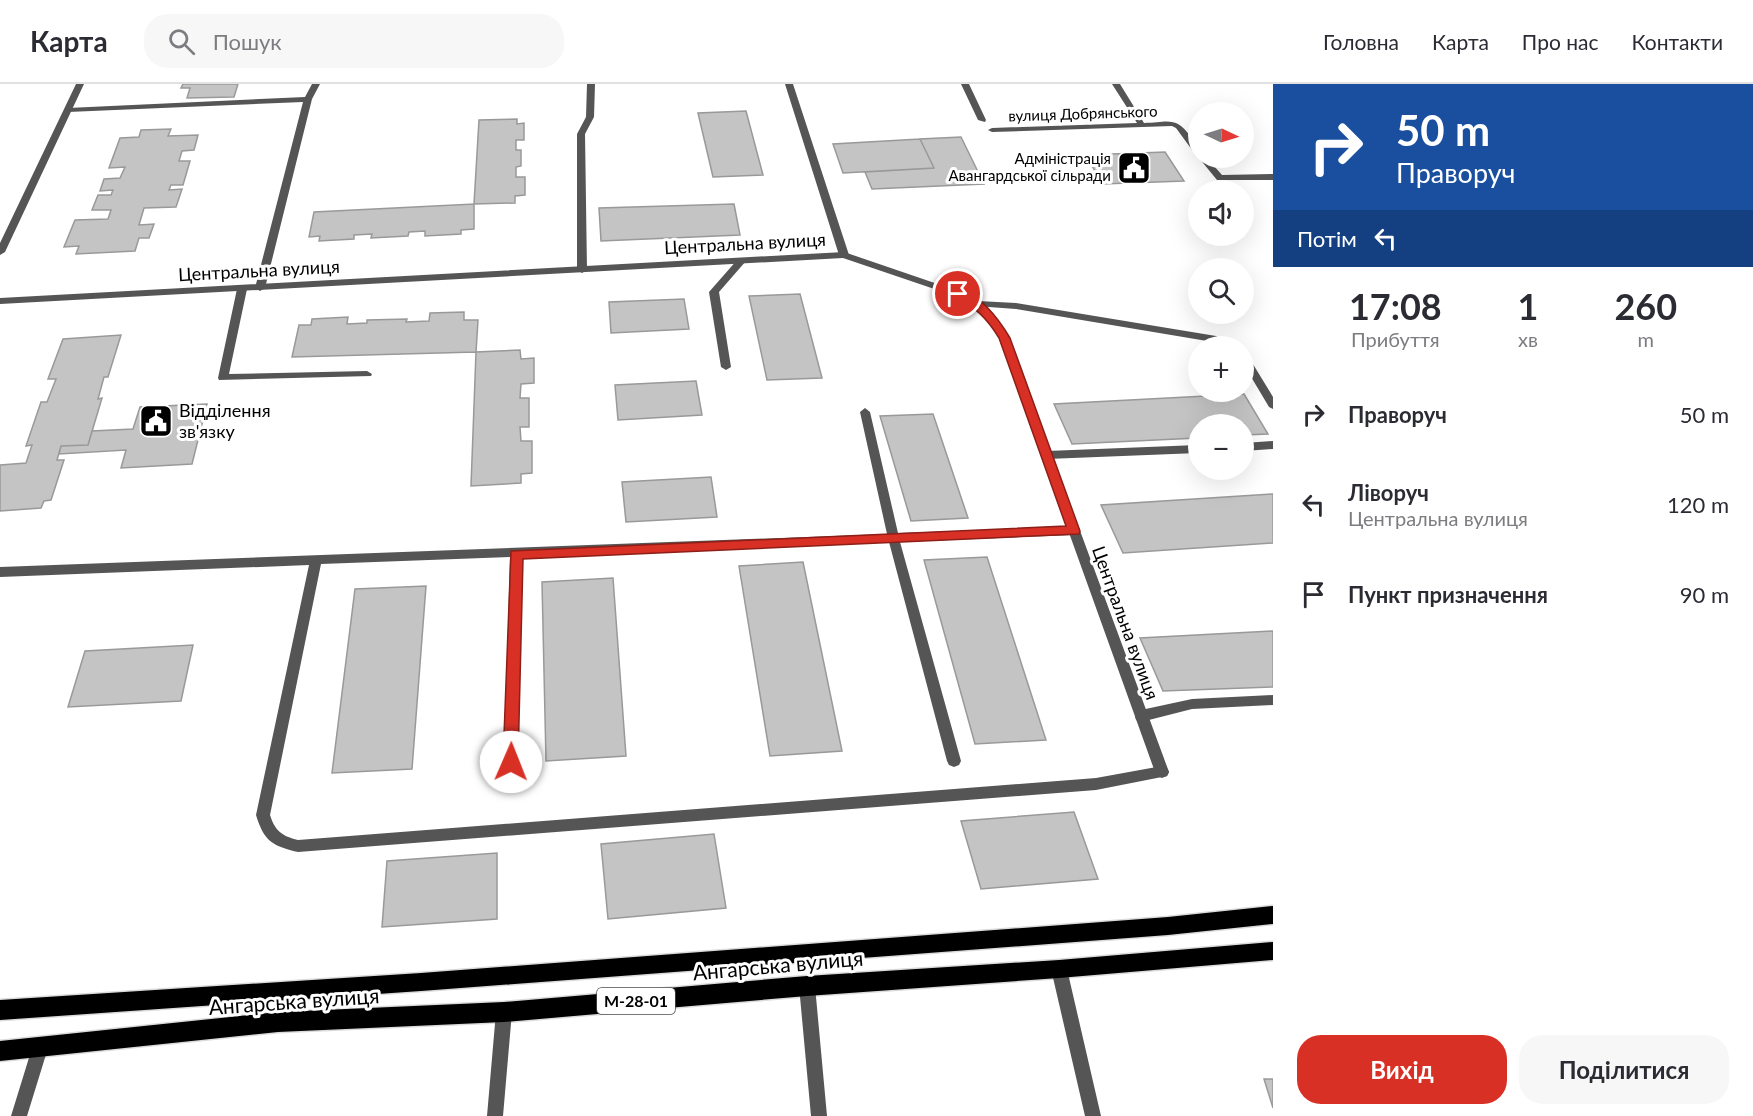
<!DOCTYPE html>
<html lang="uk">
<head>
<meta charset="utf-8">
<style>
  :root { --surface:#fff; --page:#f7f7f7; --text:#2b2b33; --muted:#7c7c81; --line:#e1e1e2; --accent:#d93025 }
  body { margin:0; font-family:Lato,sans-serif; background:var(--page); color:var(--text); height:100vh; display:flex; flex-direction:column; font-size:22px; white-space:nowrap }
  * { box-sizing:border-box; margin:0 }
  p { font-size:20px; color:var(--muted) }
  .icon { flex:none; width:33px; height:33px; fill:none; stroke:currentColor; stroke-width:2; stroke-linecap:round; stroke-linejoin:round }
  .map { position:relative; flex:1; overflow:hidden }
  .side { display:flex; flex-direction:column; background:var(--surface); width:480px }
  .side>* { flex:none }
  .top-card { background:#1a4fa0; color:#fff; overflow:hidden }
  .needle { width:39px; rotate:94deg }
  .buttons { position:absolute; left:1188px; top:18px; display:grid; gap:12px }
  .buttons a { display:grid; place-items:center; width:66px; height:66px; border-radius:50%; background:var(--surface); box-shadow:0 6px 24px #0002; font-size:30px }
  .pin { position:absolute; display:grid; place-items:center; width:51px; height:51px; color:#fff; margin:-26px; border:3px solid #fff; border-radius:50%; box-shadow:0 2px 6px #0007 }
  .me { position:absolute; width:66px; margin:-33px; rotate:1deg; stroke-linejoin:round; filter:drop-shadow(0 0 4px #0008) }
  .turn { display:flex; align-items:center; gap:21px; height:126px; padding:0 24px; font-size:27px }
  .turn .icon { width:78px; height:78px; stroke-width:2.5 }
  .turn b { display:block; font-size:42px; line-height:51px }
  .then { display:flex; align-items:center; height:57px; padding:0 24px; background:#0003; gap:12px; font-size:22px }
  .eta { display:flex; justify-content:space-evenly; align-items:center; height:102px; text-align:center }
  .eta b { font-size:36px; font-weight:700; line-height:42px }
  .button { display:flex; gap:12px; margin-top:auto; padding:12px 24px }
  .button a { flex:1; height:69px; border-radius:24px; background:var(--accent); color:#fff; font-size:24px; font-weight:700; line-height:69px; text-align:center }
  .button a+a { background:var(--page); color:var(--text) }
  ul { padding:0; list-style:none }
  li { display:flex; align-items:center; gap:18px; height:90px; padding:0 24px }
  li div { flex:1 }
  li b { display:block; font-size:22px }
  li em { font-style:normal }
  header { display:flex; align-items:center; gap:36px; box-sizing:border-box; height:84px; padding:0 30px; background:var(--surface); border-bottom:2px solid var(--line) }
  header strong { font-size:28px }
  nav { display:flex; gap:33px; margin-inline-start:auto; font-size:21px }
  .search { width:420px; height:54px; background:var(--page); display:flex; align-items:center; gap:15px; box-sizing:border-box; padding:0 21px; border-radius:24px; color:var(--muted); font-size:22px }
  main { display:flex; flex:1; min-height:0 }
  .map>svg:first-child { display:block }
  .building { fill:#c4c4c4; stroke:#999; stroke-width:1.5 }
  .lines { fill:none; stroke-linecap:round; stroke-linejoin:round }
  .primary-casing { stroke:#dbdbdb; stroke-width:3 }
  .service { fill:#555; fill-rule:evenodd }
  .minor { fill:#555; fill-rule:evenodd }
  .primary { fill:#000; fill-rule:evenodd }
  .route { fill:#d93025; stroke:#8d1f18; stroke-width:1.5 }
  .labels { text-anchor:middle; stroke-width:6; stroke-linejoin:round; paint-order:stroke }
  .far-street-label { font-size:15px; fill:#000; stroke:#fff }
  .far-poi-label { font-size:15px; fill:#000; stroke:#fff; text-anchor:end }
  .shield { fill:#fff; stroke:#4c4c4c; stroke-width:1.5 }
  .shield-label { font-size:16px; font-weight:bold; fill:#000 }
  .street-label { font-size:18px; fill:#000; stroke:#fff }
  .poi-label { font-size:18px; fill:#000; stroke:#fff; text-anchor:start }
  .near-street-label { font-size:21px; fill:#000; stroke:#fff }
</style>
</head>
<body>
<header>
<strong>Карта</strong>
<div class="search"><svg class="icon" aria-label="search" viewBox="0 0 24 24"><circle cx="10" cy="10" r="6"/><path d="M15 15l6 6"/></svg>Пошук</div>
<nav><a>Головна</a><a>Карта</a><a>Про нас</a><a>Контакти</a></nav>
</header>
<main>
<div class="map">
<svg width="1273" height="1032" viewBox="0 0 1273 1032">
  <rect width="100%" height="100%" fill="#fff"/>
  <!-- building -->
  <path class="building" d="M183,0H238L234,13L187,14L190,4H181Z
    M746,27L763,91L713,93L698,29Z
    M517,35V40L524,39V56H516V66H521V82L516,83V93H525V111L515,112V119L474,120L479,36Z
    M171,45L168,52L198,51L194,66L182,67L179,77H190L183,101H171L169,106L182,105L176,123L144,124L139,141L154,140L149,154H139L135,167L76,170L79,162L64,163L75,136L108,135L111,126H92L98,111H111L113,106L100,107L104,95L120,94L125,83L109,84L120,54L139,53L141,46Z
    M961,53L984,100L872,105L865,88L934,84L920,55Z
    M920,55L934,84L843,89L833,60Z
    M1165,68L1184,97L1102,100L1086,71Z
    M474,120V145L461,146V150L425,152V147L409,148L408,152L371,154L372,150L354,151V155L319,157L320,152L309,153L314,128Z
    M734,120L740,151L601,157L599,124Z
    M800,210L822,294L767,296L749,212Z
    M684,215L689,245L611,249L609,218Z
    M464,228V236H478L476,268L292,273L299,241H311L312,235L348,233L347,240L367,239V236L407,235L406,238L429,237L430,229Z
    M121,251L108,293H104L98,315L102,314L88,361L61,362L57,376H64L51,416L44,417L41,424L0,427V381L26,379L32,361L26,362L41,318H47L56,295H48L63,255Z
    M520,266L521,275L534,274V299L521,300L520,314H529V343H520L521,357H532V389L521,390V399L471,402L476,268Z
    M696,297L702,331L618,336L615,301Z
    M1244,310L1268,350L1244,351V340H1198V354L1072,360L1054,320Z
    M207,320L192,380L121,384L126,366L59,370L61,362L88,361L92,347L133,345L140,323Z
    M933,330L968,434L911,437L880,332Z
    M711,393L717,433L626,438L622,398Z
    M1273,410V459L1123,469L1101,421Z
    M987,473L1046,656L975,660L924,476Z
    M803,478L842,667L770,672L739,482Z
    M613,494L626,672L546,677L542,498Z
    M426,502L412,685L332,689L355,505Z
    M1273,547V603L1163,607L1140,554Z
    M193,561L181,617L68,623L85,567Z
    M1074,728L1098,795L981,805L961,737Z
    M714,750L726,824L608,835L601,760Z
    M497,769V835L382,843L387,777Z
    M1264,995H1273V1024Z"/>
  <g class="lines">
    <!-- primary casing -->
    <g class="primary-casing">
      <path id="primary" d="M1273,822V840L1168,851L421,907L0,936V916L421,889L1168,833Z
        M1273,858V876L1059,894L807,912L504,938L278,948L0,977V957L278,928L504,918L807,892L1059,876Z"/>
    </g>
    <!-- service -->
    <path class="service" d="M312,0H320L312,15L265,204L260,207L255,204L303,18L68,28L64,26L68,24L305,13Z
      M587,0H595L594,33L585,50L587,186L582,189L577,186V50L586,33Z
      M785,0H793L849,171L847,173L844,174L839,171Z
      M961,0H969L986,36L985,38L978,36Z
      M741,174L746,177L719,208L731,283L726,286L721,283L709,208L738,175Z
      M242,202L247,205L229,290L367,287L372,290L371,292L219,296L218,294L237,205Z
      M978,217L1016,219L1216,252L1232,262H1221L1213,258L1016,225L975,222V218Z
      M1244,271L1248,272L1273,313V325L1269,323L1244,281Z
      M865,324L870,328L898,449L1074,443L1080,447L1074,451L900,458L961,677L959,681L954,683L949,681L947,677L889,458L522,473L518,678L516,682L511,684L506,682L504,678L510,473L321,480L270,731C275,747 282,752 298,756L1096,694L1162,682L1167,684L1169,688L1167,692L1096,706L298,768C272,762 264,757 256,731L309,481L0,493V483L887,450L860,328Z
      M1273,357V365L1244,367V359Z
      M1198,361V369L1047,375L1042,371L1047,367Z
      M1273,611V621L1192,625L1141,638L1136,636L1135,632L1136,628L1141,626L1192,615Z"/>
    <!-- minor -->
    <path class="minor" d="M76,0H84L5,168L0,171V159Z
      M1112,0H1120L1144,39C1169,38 1176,32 1191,53C1196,59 1198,63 1198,70H1195L1176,44L1172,42L992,48L988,46L992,44L1137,39Z
      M1199,74H1207L1222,91L1273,90V96H1217Z
      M844,168L961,208L981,218L996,233L1009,254L1169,688L1167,692L1162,694L1157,692L1155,688L999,254L989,237L975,222L955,212L843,174L0,220V214Z
      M1059,878L1064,880L1067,885L1101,1032H1085L1051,885L1054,880Z
      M807,894L812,897L815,902L827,1032H811L799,902L802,897Z
      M504,920L509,923L512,928L503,1032H487L496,928L499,923Z
      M40,956L46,958L48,964L27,1032H11L32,964L34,958Z"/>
    <!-- primary -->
    <use href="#primary" class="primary"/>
  </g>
  <!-- route -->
  <path class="route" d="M954,207C977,204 1000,237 1010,254L1080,447L1079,450L523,475L518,678L516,682L511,684L505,682L503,678L511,467L1066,442L999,254C987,234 975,223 954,212Z"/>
  <!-- icons -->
  <defs>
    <g id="civic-square" transform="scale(1.725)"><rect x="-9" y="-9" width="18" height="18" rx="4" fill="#000" stroke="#fff"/><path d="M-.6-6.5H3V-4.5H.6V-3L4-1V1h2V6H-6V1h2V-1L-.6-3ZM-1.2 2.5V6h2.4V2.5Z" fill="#fff"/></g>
  </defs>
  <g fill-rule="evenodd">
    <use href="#civic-square" x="1134" y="84"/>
    <use href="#civic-square" x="156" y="337"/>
  </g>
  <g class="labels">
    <!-- far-street labels -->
    <g class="far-street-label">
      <text transform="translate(1083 30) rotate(-2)" y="5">вулиця Добрянського</text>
    </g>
    <!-- far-poi labels -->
    <g class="far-poi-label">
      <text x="1111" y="80">Адміністрація<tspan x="1111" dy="17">Авангардської сільради</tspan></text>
    </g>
    <!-- shield labels -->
    <rect class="shield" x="597" y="904" width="78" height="26" rx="4.5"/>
    <g class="shield-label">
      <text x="636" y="923">М-28-01</text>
    </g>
    <!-- street labels -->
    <g class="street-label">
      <text transform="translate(745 160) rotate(-3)" y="6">Центральна вулиця</text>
      <text transform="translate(259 187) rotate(-3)" y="6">Центральна вулиця</text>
      <text transform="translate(1125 539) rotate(70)" y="6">Центральна вулиця</text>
    </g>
    <!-- poi labels -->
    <g class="poi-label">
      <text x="179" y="333">Відділення<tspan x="179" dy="21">зв'язку</tspan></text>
    </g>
    <!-- near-street labels -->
    <g class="near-street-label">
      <text transform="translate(778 882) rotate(-5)" y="7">Ангарська вулиця</text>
      <text transform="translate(294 918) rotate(-4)" y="7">Ангарська вулиця</text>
    </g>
  </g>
</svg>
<div class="buttons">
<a><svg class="needle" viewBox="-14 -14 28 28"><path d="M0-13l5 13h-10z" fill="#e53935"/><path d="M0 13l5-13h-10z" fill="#7c7c81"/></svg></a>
<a><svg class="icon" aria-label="sound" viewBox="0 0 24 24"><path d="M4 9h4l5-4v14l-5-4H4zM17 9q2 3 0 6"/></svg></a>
<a><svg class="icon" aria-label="search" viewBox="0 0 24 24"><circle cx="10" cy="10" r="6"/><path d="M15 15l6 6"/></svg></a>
<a>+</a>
<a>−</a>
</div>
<div class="pin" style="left:958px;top:210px;background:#d93025"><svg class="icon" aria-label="arrive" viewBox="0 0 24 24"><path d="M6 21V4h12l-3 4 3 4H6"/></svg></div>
<svg class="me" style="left:511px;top:678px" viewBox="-20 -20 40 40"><circle r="19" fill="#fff"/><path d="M0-13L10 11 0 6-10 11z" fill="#d93025"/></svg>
</div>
<section class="side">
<div class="top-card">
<div class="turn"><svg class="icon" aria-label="right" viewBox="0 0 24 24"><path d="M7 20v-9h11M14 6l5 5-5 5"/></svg><div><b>50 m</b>Праворуч</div></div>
<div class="then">Потім<svg class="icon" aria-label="left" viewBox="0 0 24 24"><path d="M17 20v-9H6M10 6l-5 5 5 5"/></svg></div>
</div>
<div class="eta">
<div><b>17:08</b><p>Прибуття</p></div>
<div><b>1</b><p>хв</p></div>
<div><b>260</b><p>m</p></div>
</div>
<ul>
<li><svg class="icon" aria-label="right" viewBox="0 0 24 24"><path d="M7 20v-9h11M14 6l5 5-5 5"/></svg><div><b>Праворуч</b></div><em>50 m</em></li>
<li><svg class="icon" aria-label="left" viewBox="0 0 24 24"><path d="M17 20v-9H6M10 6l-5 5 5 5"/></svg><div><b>Ліворуч</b><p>Центральна вулиця</p></div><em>120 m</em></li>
<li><svg class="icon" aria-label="arrive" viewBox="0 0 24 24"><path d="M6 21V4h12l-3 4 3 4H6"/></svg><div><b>Пункт призначення</b></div><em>90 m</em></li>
</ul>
<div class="button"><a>Вихід</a><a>Поділитися</a></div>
</section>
</main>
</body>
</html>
